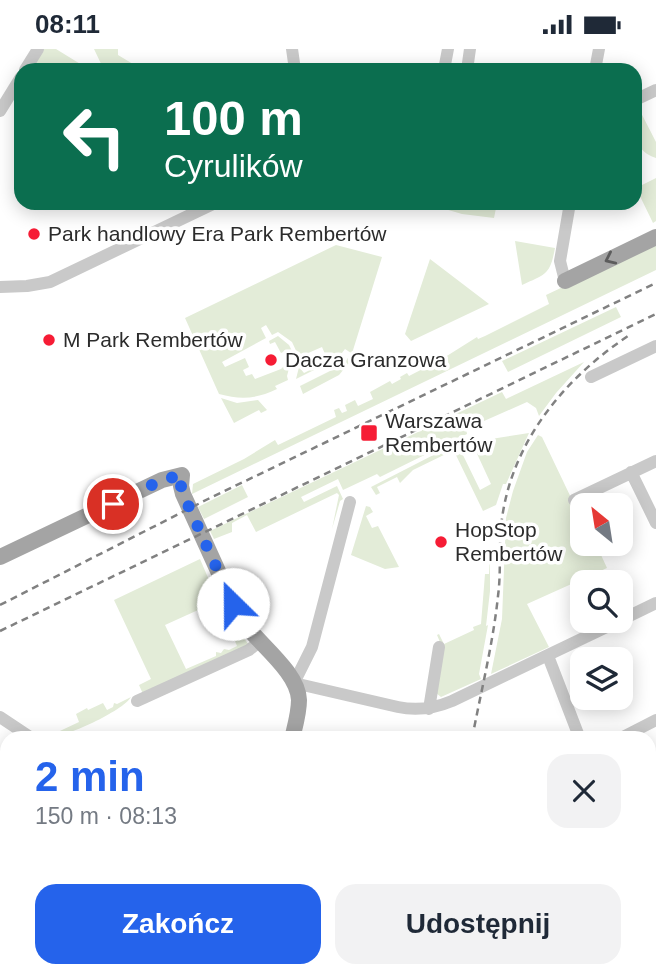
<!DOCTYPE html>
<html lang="pl">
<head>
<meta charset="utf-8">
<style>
  :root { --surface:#fff; --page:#f2f2f3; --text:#1f2937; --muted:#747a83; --accent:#2563eb }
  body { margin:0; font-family:Helvetica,sans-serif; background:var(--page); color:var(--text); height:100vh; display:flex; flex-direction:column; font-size:26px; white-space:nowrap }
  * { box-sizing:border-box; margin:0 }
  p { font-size:23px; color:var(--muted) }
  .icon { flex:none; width:38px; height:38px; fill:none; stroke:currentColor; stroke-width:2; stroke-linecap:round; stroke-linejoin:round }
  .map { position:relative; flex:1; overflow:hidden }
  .details { position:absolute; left:0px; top:682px; width:656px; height:247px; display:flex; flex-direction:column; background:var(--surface); border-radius:21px 21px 0 0; box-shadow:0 4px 18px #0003 }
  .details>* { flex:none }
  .hud { position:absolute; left:14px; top:14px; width:628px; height:147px; border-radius:21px; box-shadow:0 4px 18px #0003; background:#0b6e4f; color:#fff; overflow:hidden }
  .needle { width:46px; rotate:330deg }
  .fabs { position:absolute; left:570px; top:444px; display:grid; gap:14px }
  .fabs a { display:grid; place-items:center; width:63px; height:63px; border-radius:14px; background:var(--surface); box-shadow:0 4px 18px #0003; font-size:35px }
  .pin { position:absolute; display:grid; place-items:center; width:60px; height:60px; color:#fff; margin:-30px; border:4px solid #fff; border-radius:50%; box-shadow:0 2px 7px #0007 }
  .me { position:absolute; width:77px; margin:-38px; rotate:337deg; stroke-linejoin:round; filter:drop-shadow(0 0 5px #0008) }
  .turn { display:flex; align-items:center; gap:24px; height:147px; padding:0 35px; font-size:32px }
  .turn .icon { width:91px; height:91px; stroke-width:2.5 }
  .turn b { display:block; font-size:49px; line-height:60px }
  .round { display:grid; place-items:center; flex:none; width:74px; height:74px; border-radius:21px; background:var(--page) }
  .overview { display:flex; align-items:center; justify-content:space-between; height:119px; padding:0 35px }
  h1 { font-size:42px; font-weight:800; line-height:52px; color:var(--accent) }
  .primary-button { display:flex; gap:14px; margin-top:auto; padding:14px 35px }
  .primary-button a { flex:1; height:80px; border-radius:21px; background:var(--accent); color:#fff; font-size:28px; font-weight:800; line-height:80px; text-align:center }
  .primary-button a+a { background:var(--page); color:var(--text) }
  .status { display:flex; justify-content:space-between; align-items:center; height:49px; padding:0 35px; background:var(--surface); direction:ltr }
  .status svg { height:19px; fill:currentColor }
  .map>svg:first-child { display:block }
  .green { fill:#e3ecd8 }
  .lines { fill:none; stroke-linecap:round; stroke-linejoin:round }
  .minor { stroke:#c9c9c9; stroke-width:12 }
  .major { stroke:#a4a4a4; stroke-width:16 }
  .rail { stroke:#818181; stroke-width:2.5; stroke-dasharray:7 5; stroke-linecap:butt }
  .oneway { stroke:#5c5c5c }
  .route { stroke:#2563eb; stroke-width:12; stroke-dasharray:0 21.6 }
  .poi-dot { fill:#f61c35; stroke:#fff; stroke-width:2.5 }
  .labels { text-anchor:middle; stroke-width:7; stroke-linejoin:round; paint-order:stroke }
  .poi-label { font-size:21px; fill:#2c2c2c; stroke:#fff; text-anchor:start }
</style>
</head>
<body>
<div class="status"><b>08:11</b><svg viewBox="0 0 49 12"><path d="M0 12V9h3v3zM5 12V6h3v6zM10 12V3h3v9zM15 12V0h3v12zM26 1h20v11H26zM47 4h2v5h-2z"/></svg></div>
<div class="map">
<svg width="656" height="928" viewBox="0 0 656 928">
  <rect width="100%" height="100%" fill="#fff"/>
  <!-- green -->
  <path class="green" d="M44,0H56L82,16L79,21H30Z
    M94,0H118V6L143,21H104Z
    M638,58L656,93V109C632,101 635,81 635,60Z
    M656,129V172L653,174L636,139Z
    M447,154H497L494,169L462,165L445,160Z
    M515,192L555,199C550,226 546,225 522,236Z
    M656,194V221L192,445L193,435L244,410L275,391L278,396L336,368L334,361L339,359L342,364L347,362L345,356L355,351L358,357L373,350L370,343L390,332L392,335L401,330L400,328L407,324L409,327L442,310L477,288L478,290L485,287L549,255L546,246Z
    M336,196L382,208L349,314L339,326L303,345L300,337L344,315L351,304L345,300L338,309L296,330L299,318L304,324L324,314L321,307L325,305L322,298L299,308L292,293L278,283L272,286L266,276L261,279L266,289L222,313L225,318L245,309L249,318L243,321L246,327L252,325L255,330L281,320L286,315L284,310L290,305L287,301L281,304L275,293L270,295L269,292L278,287L289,296L293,304L287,327L288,331L275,337L277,340C256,350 241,351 219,345L185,269Z
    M430,210L489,255L411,292L405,285Z
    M616,258L621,268L508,323L502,312Z
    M584,313L556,344L539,367L536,359L527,353L466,380L467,385L380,428L377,425L343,441L338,430L301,448L304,453L337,437L343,450L340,452L332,480L339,446L337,444L256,483L247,466L232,474V483L214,490L210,482L502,343L506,350Z
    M221,349L237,354L258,351L267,361L261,364L259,361L234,374Z
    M529,384L506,435H503L496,456L483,462L453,400L450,403L413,421L400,434L397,428L377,438L380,444L376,446L371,438L451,397L453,399L464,393L467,399L461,402L480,441L491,435L473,396L491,390Z
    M538,386L542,388L575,457L578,456L583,467V495H596L607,519L527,555L549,598L491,625L502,570L506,469L513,442L527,403Z
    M242,436L248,448L204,470L198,458Z
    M366,457L370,458L373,463L366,467L372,479L378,477L399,518L385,520L351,506Z
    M490,504V542L486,577L488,576L479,625L481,630L441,648L436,644L442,598L437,586L439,585L444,595L474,581L473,578L481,575L485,525H489Z
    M200,510L218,552L165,576L186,620L216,607V603L221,604L224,600L229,601L237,597L227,573H232L249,596L143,645L139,636L151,630L114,551Z
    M131,648C123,662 63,690 45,689L79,673L76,665L87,659L88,661L103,654L107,661L113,658L114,654L117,655Z
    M0,907L7,909V922H77L107,928H0Z"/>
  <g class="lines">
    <!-- minor -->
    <path class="minor" d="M292,0L295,21
      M25,21L38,0
      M444,21L448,0
      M467,21L470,0
      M595,21L599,0
      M635,51L656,41
      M0,62L21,28
      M565,232L560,212L570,154
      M0,238L27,237L50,233L215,154
      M591,328L656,297
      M631,423L656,474
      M574,451L656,412
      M350,453L312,598L294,634L398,658C417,662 433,660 452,652L619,572
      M621,571L656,554
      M548,607L580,690
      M137,652L249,601L259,593
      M429,660L439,598
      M0,668L33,690
      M619,690L656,671
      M649,790L656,786
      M649,870L656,889
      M649,903L656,899"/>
    <!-- major -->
    <path class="major" d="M565,232L656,188
      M0,508L162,431L182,426L181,437L183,445L238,566C254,592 298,621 299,651C299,664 295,677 292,690
      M244,928L245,922"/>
    <!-- rail -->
    <path class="rail" d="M0,556L208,450L656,234
      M0,582L656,265
      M472,690C481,642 493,595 498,547C501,525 499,501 501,478C509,395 564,329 631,285
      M542,922L547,928
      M425,928L426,922"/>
  </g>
  <!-- one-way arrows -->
  <defs><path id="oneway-chevron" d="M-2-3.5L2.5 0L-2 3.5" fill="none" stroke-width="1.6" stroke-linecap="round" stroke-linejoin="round" transform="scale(1.75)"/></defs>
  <use class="oneway" href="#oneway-chevron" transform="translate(610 210) rotate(155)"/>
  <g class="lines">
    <!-- route -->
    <path class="route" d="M113,455L162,431L182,426L181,437L183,445L233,555"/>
  </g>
  <!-- markers -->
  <g class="poi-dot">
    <circle cx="34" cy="185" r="7"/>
    <circle cx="49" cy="291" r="7"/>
    <circle cx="271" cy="311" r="7"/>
    <rect x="360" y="375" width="18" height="18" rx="3.5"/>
    <circle cx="441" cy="493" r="7"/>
  </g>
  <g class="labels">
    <!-- poi labels -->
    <g class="poi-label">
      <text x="48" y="192">Park handlowy Era Park Rembertów</text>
      <text x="63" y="298">M Park Rembertów</text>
      <text x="285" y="318">Dacza Granzowa</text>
      <text x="385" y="379">Warszawa<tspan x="385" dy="24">Rembertów</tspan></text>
      <text x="455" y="488">HopStop<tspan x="455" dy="24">Rembertów</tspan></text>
    </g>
  </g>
</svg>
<div class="fabs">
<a><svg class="needle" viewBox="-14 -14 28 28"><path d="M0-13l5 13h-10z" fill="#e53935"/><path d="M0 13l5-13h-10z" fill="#747a83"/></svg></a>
<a><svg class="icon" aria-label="search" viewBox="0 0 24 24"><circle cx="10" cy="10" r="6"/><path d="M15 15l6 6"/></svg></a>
<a><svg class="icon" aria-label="layers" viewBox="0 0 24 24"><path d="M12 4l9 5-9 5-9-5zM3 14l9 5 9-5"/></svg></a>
</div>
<div class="pin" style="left:113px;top:455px;background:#d93025"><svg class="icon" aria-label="arrive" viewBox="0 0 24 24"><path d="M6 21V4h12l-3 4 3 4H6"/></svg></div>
<svg class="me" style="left:233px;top:555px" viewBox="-20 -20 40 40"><circle r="19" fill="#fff"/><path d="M0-13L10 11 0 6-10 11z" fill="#2563eb"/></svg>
<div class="hud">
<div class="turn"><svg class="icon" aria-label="left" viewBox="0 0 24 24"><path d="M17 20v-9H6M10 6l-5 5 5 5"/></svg><div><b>100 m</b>Cyrulików</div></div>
</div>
<section class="details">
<div class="overview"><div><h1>2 min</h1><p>150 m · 08:13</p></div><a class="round"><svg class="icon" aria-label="close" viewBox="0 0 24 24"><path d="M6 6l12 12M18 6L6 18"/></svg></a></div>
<div class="primary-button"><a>Zakończ</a><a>Udostępnij</a></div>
</section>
</div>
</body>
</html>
